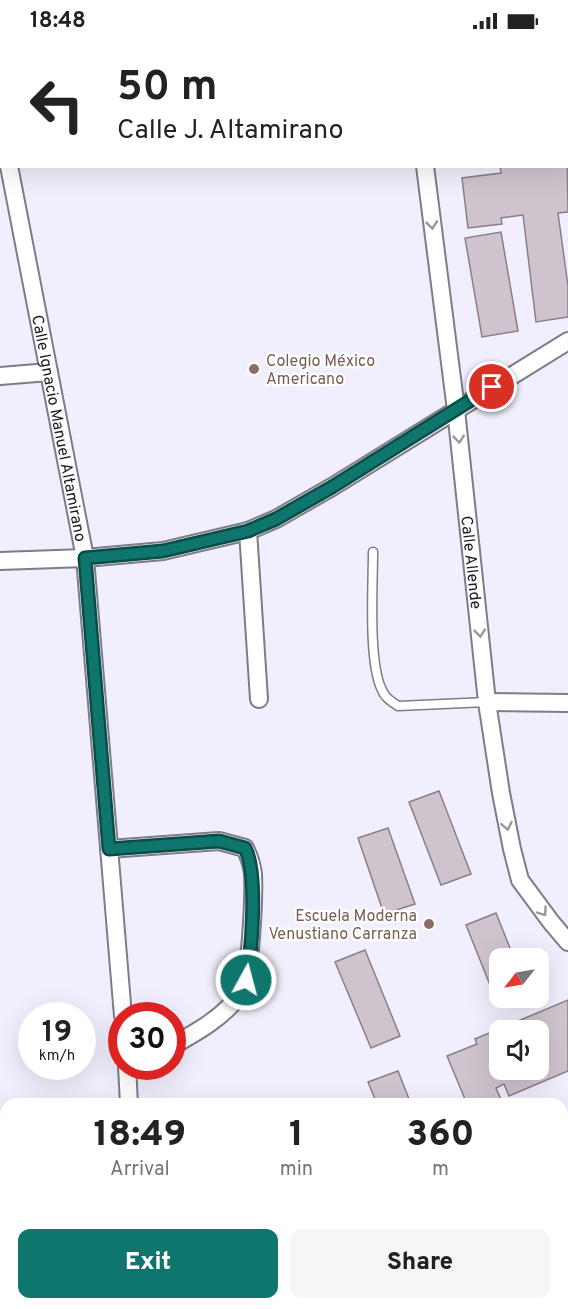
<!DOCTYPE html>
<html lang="en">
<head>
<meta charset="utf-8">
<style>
  :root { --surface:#fff; --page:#f6f6f6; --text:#222; --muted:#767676; --accent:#0f766e }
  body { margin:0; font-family:Overpass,sans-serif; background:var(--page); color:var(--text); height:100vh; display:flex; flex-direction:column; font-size:22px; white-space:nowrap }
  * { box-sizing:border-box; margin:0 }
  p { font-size:20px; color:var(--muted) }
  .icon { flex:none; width:33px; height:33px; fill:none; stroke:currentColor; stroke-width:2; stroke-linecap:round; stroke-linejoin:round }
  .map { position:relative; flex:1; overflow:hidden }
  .drawer { position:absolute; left:0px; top:1056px; width:568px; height:212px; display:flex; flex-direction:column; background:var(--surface); border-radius:18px 18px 0 0; box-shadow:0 6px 24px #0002 }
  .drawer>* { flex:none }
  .top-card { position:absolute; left:0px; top:0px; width:568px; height:126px; box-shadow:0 6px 24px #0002; background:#fff; color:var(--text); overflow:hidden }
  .needle { width:39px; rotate:239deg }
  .buttons { position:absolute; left:489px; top:906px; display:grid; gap:12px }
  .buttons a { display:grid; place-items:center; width:60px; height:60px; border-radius:12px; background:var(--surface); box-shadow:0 6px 24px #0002; font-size:30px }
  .speed { position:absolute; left:18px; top:960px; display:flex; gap:12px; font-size:30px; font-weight:700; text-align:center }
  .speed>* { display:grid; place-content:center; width:78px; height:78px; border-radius:50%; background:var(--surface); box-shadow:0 6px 24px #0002; line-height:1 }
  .speed small { font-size:15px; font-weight:400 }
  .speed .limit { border:9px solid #d22; background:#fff; color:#111 }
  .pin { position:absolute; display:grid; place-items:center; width:51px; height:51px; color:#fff; margin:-26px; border:3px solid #fff; border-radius:50%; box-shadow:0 2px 6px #0007 }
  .me { position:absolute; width:66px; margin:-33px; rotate:7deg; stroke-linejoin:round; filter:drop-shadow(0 0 4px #0008) }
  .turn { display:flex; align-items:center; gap:21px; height:126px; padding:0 18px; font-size:27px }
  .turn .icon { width:78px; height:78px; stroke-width:2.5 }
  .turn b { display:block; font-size:42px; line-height:51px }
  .eta { display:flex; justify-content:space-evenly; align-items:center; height:102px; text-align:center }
  .eta b { font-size:36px; font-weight:800; line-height:42px }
  .primary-button { display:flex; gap:12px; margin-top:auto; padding:12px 18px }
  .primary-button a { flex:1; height:69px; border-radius:12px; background:var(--accent); color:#fff; font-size:24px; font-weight:800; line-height:69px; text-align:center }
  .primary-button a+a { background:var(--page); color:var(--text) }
  .status { display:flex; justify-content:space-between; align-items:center; height:42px; padding:0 30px; background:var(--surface); direction:ltr }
  .status svg { height:16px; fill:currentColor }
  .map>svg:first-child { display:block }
  .building { fill:#cfc4ce; stroke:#897f89; stroke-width:1.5; fill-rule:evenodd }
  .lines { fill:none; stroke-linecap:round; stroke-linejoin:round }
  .lane-casing { stroke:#7e7c88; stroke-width:11 }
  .street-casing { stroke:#7e7c88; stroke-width:20 }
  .lane { stroke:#fff; stroke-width:8 }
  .street { stroke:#fff; stroke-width:16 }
  .oneway { stroke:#98989a }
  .route-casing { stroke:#0a4d48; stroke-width:15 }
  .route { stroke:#0f766e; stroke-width:10 }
  .education-dot { fill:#8d6e63; stroke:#fff; stroke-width:2 }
  .labels { text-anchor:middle; stroke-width:4.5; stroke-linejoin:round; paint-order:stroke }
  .education-label { font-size:16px; fill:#785e54; stroke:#fff; text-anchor:start }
  .street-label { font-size:16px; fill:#1b1a1f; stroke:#fff }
</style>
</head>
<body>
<div class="status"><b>18:48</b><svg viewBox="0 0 49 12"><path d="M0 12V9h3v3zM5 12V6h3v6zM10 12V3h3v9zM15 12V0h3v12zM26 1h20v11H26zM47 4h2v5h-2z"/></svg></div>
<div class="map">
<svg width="568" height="1267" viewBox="0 0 568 1267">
  <rect width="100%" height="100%" fill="#f1effd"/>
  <!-- building -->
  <path class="building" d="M433,0H535V2H433Z
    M567,108L568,170L558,171L568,244V275L536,280L523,173L501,176L502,182L468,186L462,136L501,131L500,124H567Z
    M501,190L518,289L482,295L465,196Z
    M439,749L471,832L441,843L409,760Z
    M388,786L415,862L384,872L358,796Z
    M496,871L514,916H500V956H502L496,958L466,883Z
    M365,908L400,994L371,1006L335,920Z
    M568,958V1029L509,1054L504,1042L496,1046L503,1062H467L447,1014L477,1002L475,997ZM500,988H538V1028H500Z
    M398,1029L411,1062H377L368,1040Z
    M6,1199V1230L0,1220V1202Z
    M24,1262H52L43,1267H27Z"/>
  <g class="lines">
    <!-- lane casing -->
    <g class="lane-casing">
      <path id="lane" d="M567,22L568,21
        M373,510C373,543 368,621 382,648C385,656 391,659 398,664L487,660"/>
    </g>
    <!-- street casing -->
    <g class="street-casing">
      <g id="street">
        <path d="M409,0V2"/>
        <path d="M0,79L2,87"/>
        <path id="s1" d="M9,124L85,516L123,974"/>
        <path id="s2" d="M425,124L456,368L487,660L501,751L512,807L520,838L551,880L568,900"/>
        <path d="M0,334L49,330"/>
        <path d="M248,489L259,657"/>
        <path d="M0,519L85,516L163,509L248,489L276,477L332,445L568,299"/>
        <path d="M487,660L568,661"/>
        <path d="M109,807L219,799L245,806C249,814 252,823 253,832C254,853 251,936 241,951C224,975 197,990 172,1004"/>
        <path d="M127,1024L129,1062"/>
        <path d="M562,1110L568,1105"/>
        <path d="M0,1111H6"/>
        <path d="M291,1262L296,1267"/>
        <path d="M154,1267L168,1262"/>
        <path d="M383,1267L389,1262"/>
      </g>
    </g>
    <!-- lane -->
    <use href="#lane" class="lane"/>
    <!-- street -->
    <use href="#street" class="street"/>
  </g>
  <!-- one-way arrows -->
  <defs><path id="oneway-chevron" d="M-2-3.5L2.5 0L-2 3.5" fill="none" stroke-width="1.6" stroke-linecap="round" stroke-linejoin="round" transform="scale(1.5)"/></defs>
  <g class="oneway">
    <use href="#oneway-chevron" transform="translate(432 183) rotate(83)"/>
    <use href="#oneway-chevron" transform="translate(459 397) rotate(84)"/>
    <use href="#oneway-chevron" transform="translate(480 591) rotate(84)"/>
    <use href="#oneway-chevron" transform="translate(507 784) rotate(79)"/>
    <use href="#oneway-chevron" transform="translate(543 870) rotate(55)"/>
  </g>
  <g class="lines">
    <!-- route casing -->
    <g class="route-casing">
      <path id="route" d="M246,938C252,909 258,831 245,806L219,799L109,807L85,516L163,509L248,489L276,477L332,445L492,345"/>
    </g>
    <!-- route -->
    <use href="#route" class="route"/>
  </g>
  <!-- markers -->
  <g class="education-dot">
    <circle cx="254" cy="327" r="6"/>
    <circle cx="429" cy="882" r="6"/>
  </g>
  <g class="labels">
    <!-- education labels -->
    <g class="education-label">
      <text x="266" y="324">Colegio México<tspan x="266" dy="18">Americano</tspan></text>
      <text x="417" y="879" text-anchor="end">Escuela Moderna<tspan x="417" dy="18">Venustiano Carranza</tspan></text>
    </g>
    <!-- street labels -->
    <g class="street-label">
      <text dy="6" stroke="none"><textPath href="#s1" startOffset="267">Calle Ignacio Manuel Altamirano</textPath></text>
      <text dy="6" stroke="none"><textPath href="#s2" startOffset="399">Calle Allende</textPath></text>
    </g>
  </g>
</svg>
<div class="buttons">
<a><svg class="needle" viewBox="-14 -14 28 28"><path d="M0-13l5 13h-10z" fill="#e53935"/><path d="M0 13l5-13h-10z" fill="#767676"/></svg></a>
<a><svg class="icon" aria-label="sound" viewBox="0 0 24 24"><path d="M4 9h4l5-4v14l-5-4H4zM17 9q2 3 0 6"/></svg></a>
</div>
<div class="speed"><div>19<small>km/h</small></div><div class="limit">30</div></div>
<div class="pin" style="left:492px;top:345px;background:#d93025"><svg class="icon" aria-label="arrive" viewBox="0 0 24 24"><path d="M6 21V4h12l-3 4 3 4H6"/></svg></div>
<svg class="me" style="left:246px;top:938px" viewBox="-20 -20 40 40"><circle r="17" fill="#0f766e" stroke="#fff" stroke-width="3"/><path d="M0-11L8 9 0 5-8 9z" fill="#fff"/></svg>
<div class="top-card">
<div class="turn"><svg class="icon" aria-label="left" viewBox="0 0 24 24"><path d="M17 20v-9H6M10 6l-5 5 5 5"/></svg><div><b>50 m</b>Calle J. Altamirano</div></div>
</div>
<section class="drawer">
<div class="eta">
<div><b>18:49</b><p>Arrival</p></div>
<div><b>1</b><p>min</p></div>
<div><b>360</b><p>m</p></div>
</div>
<div class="primary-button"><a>Exit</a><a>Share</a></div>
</section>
</div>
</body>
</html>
